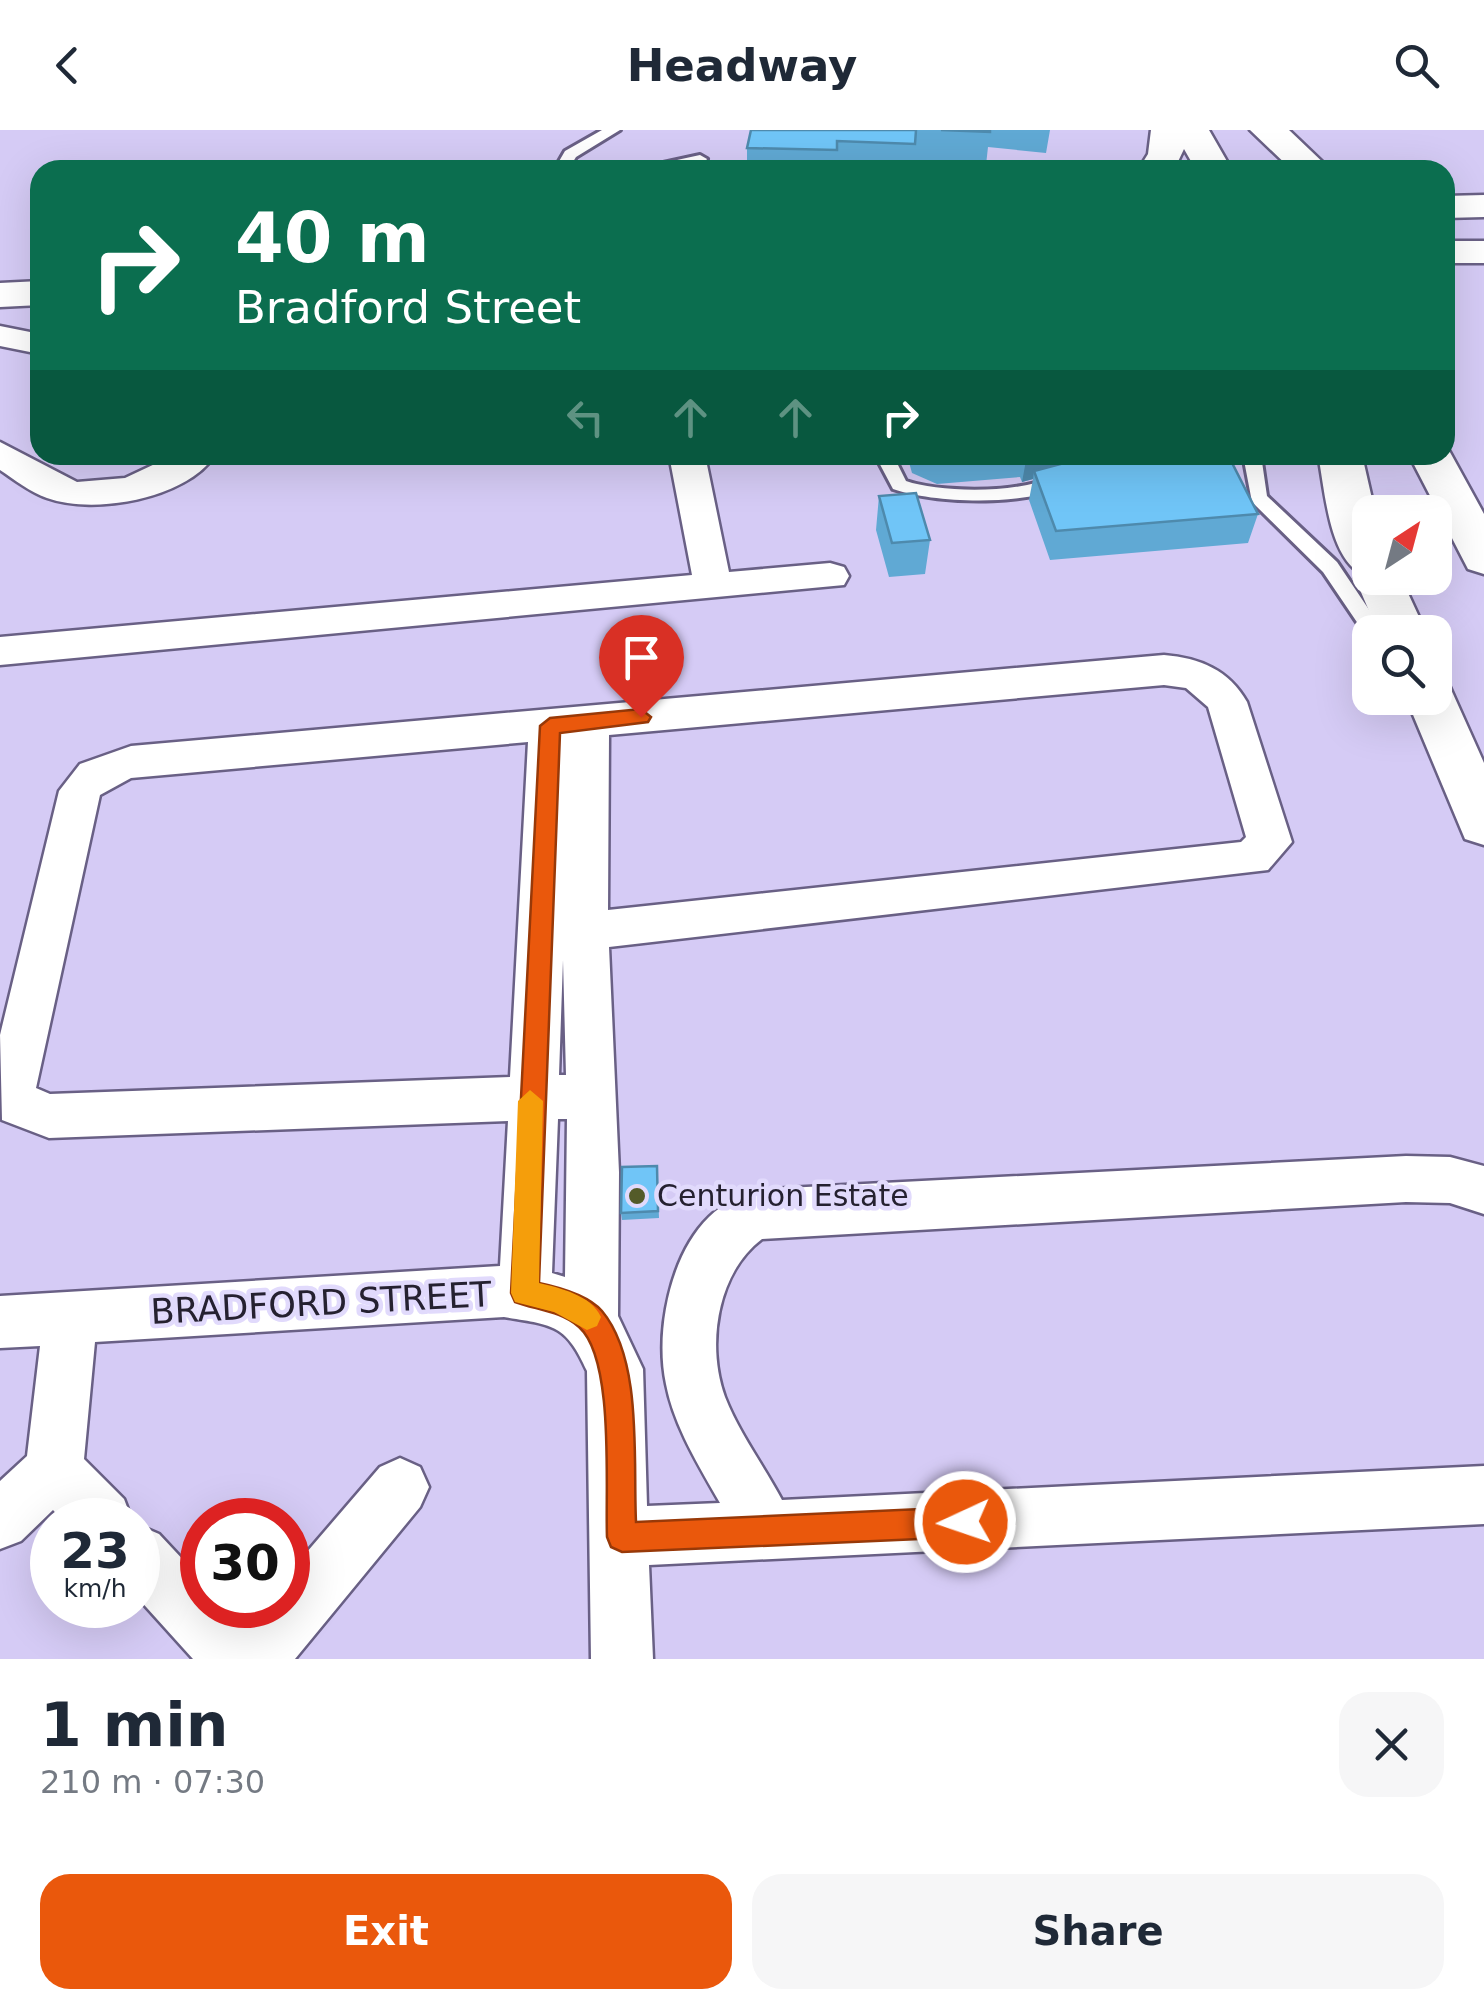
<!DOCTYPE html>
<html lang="en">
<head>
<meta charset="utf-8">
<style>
  :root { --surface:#fff; --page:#f6f6f7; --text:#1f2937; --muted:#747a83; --accent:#ea580c }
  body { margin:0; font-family:"DejaVu Sans",sans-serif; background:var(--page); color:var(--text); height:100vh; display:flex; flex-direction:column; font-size:38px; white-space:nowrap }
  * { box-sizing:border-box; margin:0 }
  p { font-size:32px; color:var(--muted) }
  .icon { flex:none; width:55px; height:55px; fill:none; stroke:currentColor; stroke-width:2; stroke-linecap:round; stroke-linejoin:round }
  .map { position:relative; height:1529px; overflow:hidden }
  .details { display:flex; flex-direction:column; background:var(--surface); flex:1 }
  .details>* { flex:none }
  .banner { position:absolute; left:30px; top:30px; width:1425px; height:305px; border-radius:30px; box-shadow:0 10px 40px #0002; background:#0b6e4f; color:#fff; overflow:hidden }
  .needle { width:65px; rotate:36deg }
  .controls { position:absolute; left:1352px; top:365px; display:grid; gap:20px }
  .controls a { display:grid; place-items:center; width:100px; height:100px; border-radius:20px; background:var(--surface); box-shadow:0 10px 40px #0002; font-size:50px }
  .speed { position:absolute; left:30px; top:1368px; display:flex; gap:20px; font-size:50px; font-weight:700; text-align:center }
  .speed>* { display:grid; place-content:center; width:130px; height:130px; border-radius:50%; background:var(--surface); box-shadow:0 10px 40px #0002; line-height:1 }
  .speed small { font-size:25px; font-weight:400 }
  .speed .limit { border:15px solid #d22; background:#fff; color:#111 }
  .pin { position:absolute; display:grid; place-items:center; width:85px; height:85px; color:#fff; margin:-102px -42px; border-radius:50% 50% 50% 0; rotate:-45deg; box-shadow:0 0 10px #0007 }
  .pin .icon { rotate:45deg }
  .me { position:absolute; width:110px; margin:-55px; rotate:267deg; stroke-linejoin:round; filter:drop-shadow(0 0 8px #0008) }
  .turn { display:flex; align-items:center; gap:35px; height:210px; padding:0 40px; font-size:45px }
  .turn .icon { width:130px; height:130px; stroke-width:2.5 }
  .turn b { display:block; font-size:70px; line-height:85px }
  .lanes { display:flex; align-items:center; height:95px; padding:0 40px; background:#0003; justify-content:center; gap:50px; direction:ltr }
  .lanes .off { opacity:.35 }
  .round { display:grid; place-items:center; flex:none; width:105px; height:105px; border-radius:30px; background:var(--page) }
  .overview { display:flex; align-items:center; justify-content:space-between; height:170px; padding:0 40px }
  h1 { font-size:60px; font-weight:600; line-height:75px }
  .button { display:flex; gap:20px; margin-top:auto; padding:20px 40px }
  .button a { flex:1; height:115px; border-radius:30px; background:var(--accent); color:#fff; font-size:40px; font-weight:600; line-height:115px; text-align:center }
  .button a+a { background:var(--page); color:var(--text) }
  header { display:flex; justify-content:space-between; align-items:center; height:130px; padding:0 40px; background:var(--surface); font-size:45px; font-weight:600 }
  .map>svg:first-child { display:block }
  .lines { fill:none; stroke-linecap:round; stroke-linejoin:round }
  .lane-casing { stroke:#696085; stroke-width:6 }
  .street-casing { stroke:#696085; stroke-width:5 }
  .secondary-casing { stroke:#696085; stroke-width:5 }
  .lane { fill:#fff; fill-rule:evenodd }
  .street { fill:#fff; fill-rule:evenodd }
  .secondary { fill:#fff; fill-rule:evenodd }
  .wall { fill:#60a9d4 }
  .shaded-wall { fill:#4e8aad }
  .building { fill:#70c5f7; stroke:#4e8aad; stroke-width:2.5 }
  .route { fill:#ea580c; stroke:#983908; stroke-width:2.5 }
  .slow { fill:#f59e0b }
  .poi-dot { fill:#545b29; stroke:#e1dafc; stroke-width:4 }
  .labels { text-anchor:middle; stroke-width:9; stroke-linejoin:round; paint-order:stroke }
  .poi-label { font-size:30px; fill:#252130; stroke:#e1dafc; text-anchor:start }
  .near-street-label { font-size:35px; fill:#252130; stroke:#e1dafc }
</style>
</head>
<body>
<header><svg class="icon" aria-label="back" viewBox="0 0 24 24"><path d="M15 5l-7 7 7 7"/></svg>Headway<svg class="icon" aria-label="search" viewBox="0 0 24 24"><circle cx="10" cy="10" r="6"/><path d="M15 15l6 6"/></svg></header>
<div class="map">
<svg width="1484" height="1529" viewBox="0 0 1484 1529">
  <rect width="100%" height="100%" fill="#d5cbf5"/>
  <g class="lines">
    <!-- lane casing -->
    <g class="lane-casing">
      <path id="lane" d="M602,0H620L576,27L568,40H554L565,21Z
        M700,25L707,29L705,32L663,40H631Z
        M875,325H893L906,351C947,365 1059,366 1083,325H1101C1097,331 1094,340 1088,344C1049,378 939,375 893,359Z
        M1243,325H1261L1267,366L1337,432L1384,502H1370V508L1367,507L1323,442L1252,372Z"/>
    </g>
    <!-- street casing -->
    <g class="street-casing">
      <path id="street" d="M0,196L40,204V224L0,216Z
        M0,312L77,352L125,348L174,325H215C186,369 94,385 47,368C30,362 15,350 0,340Z
        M669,325H705L729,442L830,433L844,437L849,446L844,455L0,535V507L692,445Z
        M1164,525C1200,528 1229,540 1247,572L1292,712L1268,740L609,817L619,1042L618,1186L643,1239L647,1376L720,1373C699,1336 674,1296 666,1254C655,1202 670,1125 709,1087C728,1068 760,1060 787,1058L1406,1026L1450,1027L1484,1036V1084L1450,1073L1406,1072L762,1109C717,1143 706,1215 725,1267C739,1303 764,1336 782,1370L1484,1336V1394L649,1435L653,1529H591L587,1241C566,1194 553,1195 504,1187L95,1212L84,1329L124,1369L132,1390H62L53,1380L21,1411L0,1419V1351L27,1326L40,1216L0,1218V1166L500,1136L508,991L49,1008L2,990L0,905L59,661L80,634L131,616ZM1164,555L1186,558L1208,577L1246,707L1241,712L608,780L609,605ZM528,612L510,947L50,964L36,958L100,665L131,648ZM563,830L566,945H559ZM558,989H567L565,1147L552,1143Z
        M400,1328L420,1337L429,1357L420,1377L295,1529H193L138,1468V1395L159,1404L202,1450V1475H226L244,1494L261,1475H288V1444L380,1337Z"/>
    </g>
    <!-- secondary casing -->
    <g class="secondary-casing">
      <path id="secondary" d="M1151,0H1209L1232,40H1196L1184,19L1174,40H1138L1148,24Z
        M1250,0H1289L1331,40H1292Z
        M1484,65V87L1445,88V66Z
        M1445,111H1484V133H1445Z
        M40,151V175L0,177V153Z
        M1446,315L1484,384V444L1468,439L1409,325H1445Z
        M1318,325H1362L1375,382H1370V448H1401L1426,502H1378L1355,448L1358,442C1328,421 1325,359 1318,325Z
        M1435,551L1449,555L1484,633V715L1465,709L1406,568H1435Z"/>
    </g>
    <!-- lane -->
    <use href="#lane" class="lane"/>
    <!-- street -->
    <use href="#street" class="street"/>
    <!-- secondary -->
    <use href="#secondary" class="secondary"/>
  </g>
  <!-- wall -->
  <path class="wall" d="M751,0H1050L1046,23L988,17L986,35L913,32L912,40H747V18Z
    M907,325H1078L1068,332L1258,384L1248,413L1050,430L1029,370L1033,349L1022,352L1020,347L937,354L912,343Z
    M879,366L930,410L925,444L889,447L876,400Z
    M657,1036L659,1088L622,1090L621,1083Z"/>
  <!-- shaded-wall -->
  <path class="shaded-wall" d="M1027,325H1078L1050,345L1034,341L1033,349L1022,352Z"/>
  <!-- building -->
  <path class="building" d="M751,0H916L915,14L837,11V20L747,18Z
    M941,0H990V2Z
    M1085,325H1228L1258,384L1056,401L1034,341L1079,329Z
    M916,363L930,410L892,413L879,366Z
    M657,1036L658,1081L621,1083L622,1037Z"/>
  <!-- route -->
  <path class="route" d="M641,579L651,587L648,592L560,603L539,1153C558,1157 588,1165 602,1181C643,1230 633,1330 636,1392L965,1377L975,1382L980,1392L975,1402L965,1407L622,1422L611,1417L607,1407C605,1359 615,1229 579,1197C561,1181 537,1180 515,1172L511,1163L540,596L550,588Z"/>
  <!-- slow -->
  <path class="slow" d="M530,960L543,971L539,1153C560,1158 591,1165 601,1187L597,1196L587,1200L554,1182L515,1172L511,1163L518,971Z"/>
  <!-- markers -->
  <circle class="poi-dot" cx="637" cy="1066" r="10"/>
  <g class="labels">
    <!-- poi labels -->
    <g class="poi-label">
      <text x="657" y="1076">Centurion Estate</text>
    </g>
    <!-- near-street labels -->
    <g class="near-street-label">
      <text transform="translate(321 1173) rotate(-3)" y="12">BRADFORD STREET</text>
    </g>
  </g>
</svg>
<div class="controls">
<a><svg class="needle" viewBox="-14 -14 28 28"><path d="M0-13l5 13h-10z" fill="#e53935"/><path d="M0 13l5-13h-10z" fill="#747a83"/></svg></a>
<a><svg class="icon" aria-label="search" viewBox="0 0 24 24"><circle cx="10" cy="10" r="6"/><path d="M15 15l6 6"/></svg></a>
</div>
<div class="speed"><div>23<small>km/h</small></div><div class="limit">30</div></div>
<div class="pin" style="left:641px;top:587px;background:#d93025"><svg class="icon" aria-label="arrive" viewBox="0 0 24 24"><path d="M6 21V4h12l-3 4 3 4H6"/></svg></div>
<svg class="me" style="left:965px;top:1392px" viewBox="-20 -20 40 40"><circle r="17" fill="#ea580c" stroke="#fff" stroke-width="3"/><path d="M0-11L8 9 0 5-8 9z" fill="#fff"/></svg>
<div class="banner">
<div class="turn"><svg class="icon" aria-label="right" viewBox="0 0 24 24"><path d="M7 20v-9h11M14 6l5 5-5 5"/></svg><div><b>40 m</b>Bradford Street</div></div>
<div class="lanes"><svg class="icon off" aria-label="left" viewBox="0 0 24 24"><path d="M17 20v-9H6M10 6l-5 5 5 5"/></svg><svg class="icon off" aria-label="ahead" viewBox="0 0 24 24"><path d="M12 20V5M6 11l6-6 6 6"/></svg><svg class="icon off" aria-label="ahead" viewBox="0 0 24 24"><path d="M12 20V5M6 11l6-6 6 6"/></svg><svg class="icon" aria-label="right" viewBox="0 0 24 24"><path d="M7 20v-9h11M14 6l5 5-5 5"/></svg></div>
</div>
</div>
<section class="details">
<div class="overview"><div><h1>1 min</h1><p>210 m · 07:30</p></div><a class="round"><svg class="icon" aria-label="close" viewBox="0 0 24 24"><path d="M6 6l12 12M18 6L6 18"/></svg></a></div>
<div class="button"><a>Exit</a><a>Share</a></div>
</section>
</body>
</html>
